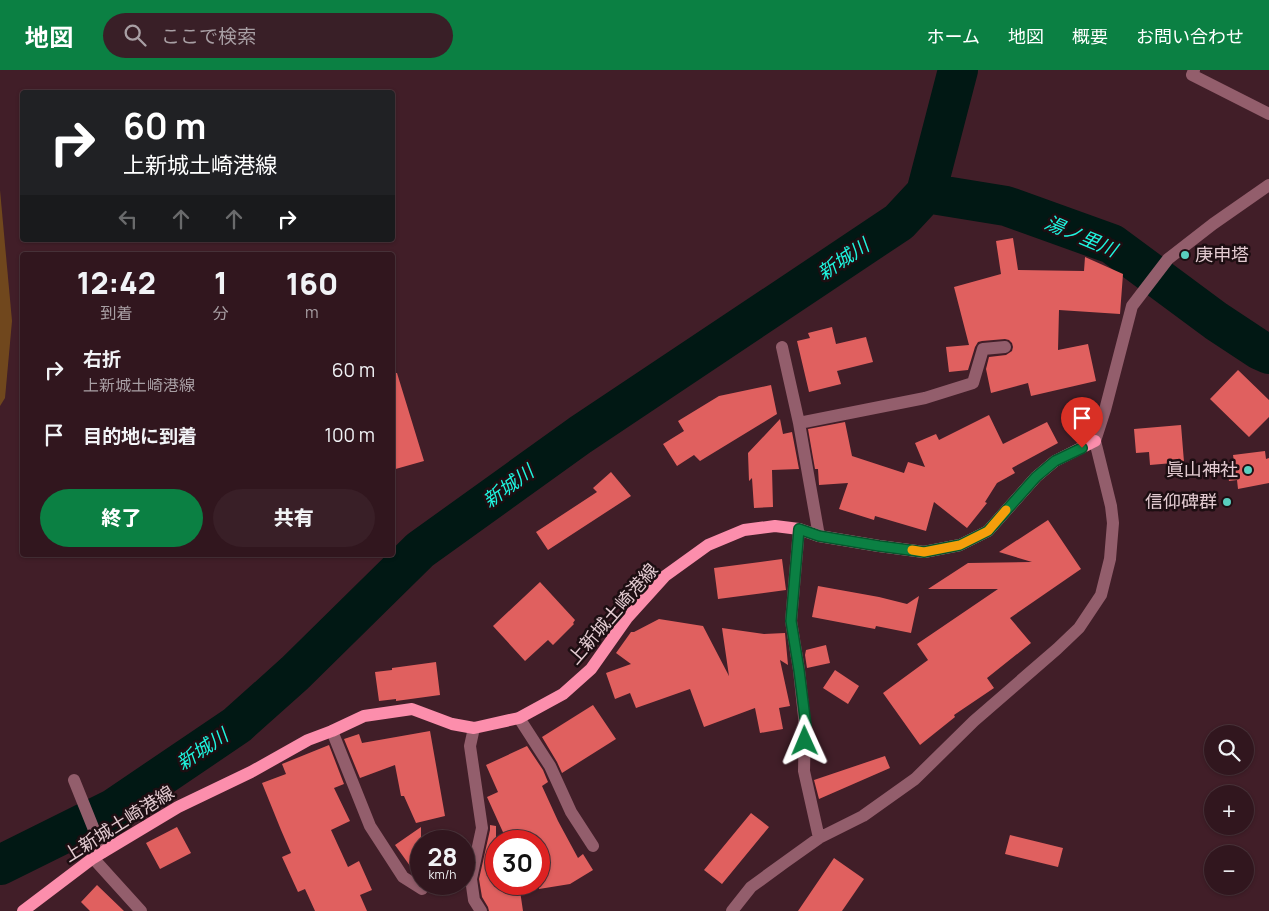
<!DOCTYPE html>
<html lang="ja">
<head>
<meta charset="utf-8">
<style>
  :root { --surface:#31161e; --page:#391f27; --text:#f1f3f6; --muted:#a89fa4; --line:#4c353c; --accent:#0b8043 }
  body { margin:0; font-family:Manrope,"Noto Sans JP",sans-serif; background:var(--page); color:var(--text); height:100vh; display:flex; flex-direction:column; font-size:19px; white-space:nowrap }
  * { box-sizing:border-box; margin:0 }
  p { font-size:16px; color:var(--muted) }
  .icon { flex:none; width:28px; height:28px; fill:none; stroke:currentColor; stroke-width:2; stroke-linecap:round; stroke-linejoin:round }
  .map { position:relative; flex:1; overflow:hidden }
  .side { position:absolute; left:20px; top:182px; width:375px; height:305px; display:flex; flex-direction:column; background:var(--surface); border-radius:5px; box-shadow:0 1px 4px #0004,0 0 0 1px var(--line) }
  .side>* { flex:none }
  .guide { position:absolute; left:20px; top:20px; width:375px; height:152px; border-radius:5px; box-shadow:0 1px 4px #0004,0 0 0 1px var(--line); background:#202124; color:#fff; overflow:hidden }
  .buttons { position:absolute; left:1204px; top:655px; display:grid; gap:10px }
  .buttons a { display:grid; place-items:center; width:50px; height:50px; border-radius:50%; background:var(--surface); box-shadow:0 1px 4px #0004,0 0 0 1px var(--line); font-size:25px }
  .speed { position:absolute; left:410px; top:760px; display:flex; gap:10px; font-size:25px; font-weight:700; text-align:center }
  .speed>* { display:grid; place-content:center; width:65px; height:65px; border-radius:50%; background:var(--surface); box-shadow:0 1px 4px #0004,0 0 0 1px var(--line); line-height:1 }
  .speed small { font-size:12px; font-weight:400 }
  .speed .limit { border:8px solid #d22; background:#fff; color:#111 }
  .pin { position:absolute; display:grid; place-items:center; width:42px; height:42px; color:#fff; margin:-51px -21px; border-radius:50% 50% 50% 0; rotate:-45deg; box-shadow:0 0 5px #0007 }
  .pin .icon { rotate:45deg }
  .me { position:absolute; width:55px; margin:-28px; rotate:359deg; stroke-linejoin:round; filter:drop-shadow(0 0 4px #0008) }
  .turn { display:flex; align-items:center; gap:18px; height:105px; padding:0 20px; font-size:22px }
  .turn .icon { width:65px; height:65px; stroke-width:2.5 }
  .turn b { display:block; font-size:35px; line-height:42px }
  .lanes { display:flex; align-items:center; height:48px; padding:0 20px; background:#0003; justify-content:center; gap:25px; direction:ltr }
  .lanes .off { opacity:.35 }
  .eta { display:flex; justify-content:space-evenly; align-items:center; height:85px; text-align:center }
  .eta b { font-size:30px; font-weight:800; line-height:35px }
  .cta { display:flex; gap:10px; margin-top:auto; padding:10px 20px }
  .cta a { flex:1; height:58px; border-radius:30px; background:var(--accent); color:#fff; font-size:20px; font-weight:800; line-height:58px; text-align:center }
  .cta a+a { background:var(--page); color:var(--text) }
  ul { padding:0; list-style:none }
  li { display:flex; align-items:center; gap:15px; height:65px; padding:0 20px }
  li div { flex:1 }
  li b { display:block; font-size:19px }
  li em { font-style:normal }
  header { display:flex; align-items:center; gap:30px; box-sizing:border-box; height:70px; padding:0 25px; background:var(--accent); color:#fff }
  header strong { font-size:24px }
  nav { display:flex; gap:28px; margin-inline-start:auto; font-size:18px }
  .search { width:350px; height:45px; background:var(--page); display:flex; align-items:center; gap:12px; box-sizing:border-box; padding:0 18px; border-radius:28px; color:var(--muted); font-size:19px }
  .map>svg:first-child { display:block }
  .green { fill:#70471d }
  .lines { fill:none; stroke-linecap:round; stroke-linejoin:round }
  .river { stroke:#011814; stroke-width:40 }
  .building { fill:#e0605f }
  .minor { stroke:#935e6c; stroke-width:12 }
  .major { stroke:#fc8eac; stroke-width:12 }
  .route-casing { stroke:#07532c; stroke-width:12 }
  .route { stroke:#0b8043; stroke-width:9 }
  .slow { stroke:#f59e0b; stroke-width:9 }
  .poi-dot { fill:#59cebe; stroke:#1d0e12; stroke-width:2 }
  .labels { text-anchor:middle; stroke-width:5; stroke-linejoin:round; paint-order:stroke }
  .poi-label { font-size:18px; fill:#e3cbd1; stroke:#1d0e12; text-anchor:end }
  .street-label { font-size:18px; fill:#e3cbd1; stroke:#1d0e12 }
  .water-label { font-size:19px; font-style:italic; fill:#1ef5df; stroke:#1d0e12 }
</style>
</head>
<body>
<header>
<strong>地図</strong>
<div class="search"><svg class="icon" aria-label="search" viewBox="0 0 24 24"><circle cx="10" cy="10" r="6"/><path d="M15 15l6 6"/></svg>ここで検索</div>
<nav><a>ホーム</a><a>地図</a><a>概要</a><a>お問い合わせ</a></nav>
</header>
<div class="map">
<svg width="1269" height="841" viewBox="0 0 1269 841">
  <rect width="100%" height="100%" fill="#411e28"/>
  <!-- green -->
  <path class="green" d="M0,120L12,251L5,328L0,336Z"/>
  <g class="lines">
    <!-- river -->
    <path class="river" d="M926,123L1006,136L1112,174L1216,251L1260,280L1269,284
      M0,795L113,739L237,655L295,603L420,480L580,365L899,152L926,123L958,0"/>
  </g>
  <!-- building -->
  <path class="building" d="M1013,168L1018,200L1084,201L1085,187L1123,204L1120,244L1059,240L1058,280L1088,274L1096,311L1031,326L1028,313L991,323L986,299L989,287L1006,285L1012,281L1013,277L1012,273L1009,270L1005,269L982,271L978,272L975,277L968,300L949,302L946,277L969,275L954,217L1001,204L996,171Z
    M832,257L836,274L866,267L873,292L837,301L841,314L809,322L797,271L810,268L808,263Z
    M1238,300L1269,330V347L1249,367L1210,329Z
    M392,303H397L424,391L392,400Z
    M771,315L777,344L700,391L694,385L677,396L663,374L684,361L678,351L719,326Z
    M989,345L1003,374L1047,352L1058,373L1012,398L1015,403L997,413L985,432L987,433L967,458L934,432L926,461L875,446L874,450L839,439L848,413L819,415L818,399H815L808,359L845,352L852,386L904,403L908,392L925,397L915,373L936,364L939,370Z
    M780,349L783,364L792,362L799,399L772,400L773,437L754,438L752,408L749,411L748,383Z
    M1181,355L1184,392L1150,395L1149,382L1136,383L1134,359Z
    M1265,381L1266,389L1269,388V413L1238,419L1237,410L1229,411L1226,393L1234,392L1233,385Z
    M611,402L631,426L548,480L536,462L597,422L593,418Z
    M1048,450L1081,499L1010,548L1031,573L987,608L994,618L954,645L955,647L920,675L883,623L928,590L917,574L998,519H928L968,493L1032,492L999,482Z
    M782,489L786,520L718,529L714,498Z
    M540,512L575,550L573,553L574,554L553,575L548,570L525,591L493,556Z
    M818,516L879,527L907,534L919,526L911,563L876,556L875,559L812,547Z
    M659,549L703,556L729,606L722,558L764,564L785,563L788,595L780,590L790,636L779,638L783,659L760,663L755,638L704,657L690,619L636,638L630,623L615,629L606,603L631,594L616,583L631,562H634Z
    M826,575L830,593L807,598L805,585L806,580Z
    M436,592L440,625L396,631V629L379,631L375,602L392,600V598Z
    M835,600L859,616L848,634L823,618Z
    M593,635L616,669L562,703L557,692L542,667Z
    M430,661L445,746L416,753L404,726H401L395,695L360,708L344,669L359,664L362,673Z
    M329,675L344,714L334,718L350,751L331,760L348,797L359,791L372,820L360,825L367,841H315L305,819L298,822L282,787L291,783L281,760L262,713L286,704L282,694Z
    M527,676L543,700L548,712L542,716L558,751L578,788L583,784L593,800L570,814L539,819V771H507L487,727L498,722L486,695Z
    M885,686L890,698L819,729L814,710Z
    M751,743L769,757L722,814L704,800Z
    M490,755L496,756V814H519L523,841H489L488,837L482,827L479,809L490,760Z
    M177,757L191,783L160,799L146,773Z
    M421,757V809L418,807L395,775Z
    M1010,765L1063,778L1058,797L1005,784Z
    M834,788L864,809L842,841H798Z
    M97,815L124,841H90L81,832Z"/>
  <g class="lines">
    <!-- minor -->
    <path class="minor" d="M1194,0L1192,5L1269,44
      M782,277L799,353L819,466
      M799,353L925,328L973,313L983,279L1005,277
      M799,459L791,551L799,600L805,656L804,701L819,768
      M519,648L550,696L571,742L593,776
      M474,658L470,676L482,758L471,809L474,830L481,841
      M332,661L370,756L403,807L422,819
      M74,710L103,782
      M93,788L141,841
      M732,841L751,817L784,793L819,768L863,746L915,709L974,651L1057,579L1079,558L1101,525L1110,489L1113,453L1111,436L1095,371L1105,340L1132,236L1168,189L1213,154L1269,115"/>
    <!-- major -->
    <path class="major" d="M23,841L93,788L178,737L251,702L308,670L332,661L364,646L412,639L452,654L474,658L519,648L563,624L591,599L627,548L665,506L708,475L744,460L775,456L799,459L819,466L879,476L924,482L960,475L988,461L1036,407L1055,391L1095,371"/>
  </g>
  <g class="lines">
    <!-- route casing -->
    <g class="route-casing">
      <path id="route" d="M805,671L806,656L799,600L791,551L799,459L819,466L879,476L924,482L960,475L988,461L1036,407L1055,391L1082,378"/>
    </g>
    <!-- route -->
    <use href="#route" class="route"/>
    <!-- slow -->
    <path class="slow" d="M912,480L924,482L960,475L988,461L1006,440"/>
  </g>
  <!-- markers -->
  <g class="poi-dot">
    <circle cx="1185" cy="185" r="5"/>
    <circle cx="1248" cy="400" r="5"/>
    <circle cx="1227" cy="432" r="5"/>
  </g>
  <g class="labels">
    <!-- poi labels -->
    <g class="poi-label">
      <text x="1195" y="191" text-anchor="start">庚申塔</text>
      <text x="1238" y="406">眞山神社</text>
      <text x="1217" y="438">信仰碑群</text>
    </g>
    <!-- street labels -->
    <g class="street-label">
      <text transform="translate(613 544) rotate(-49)" y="6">上新城土崎港線</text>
      <text transform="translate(119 754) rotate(-32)" y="6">上新城土崎港線</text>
    </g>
    <!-- water labels -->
    <g class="water-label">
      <text transform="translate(1081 166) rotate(23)" y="7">湯ノ里川</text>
      <text transform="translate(843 189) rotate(-34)" y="7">新城川</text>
      <text transform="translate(508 416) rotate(-36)" y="7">新城川</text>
      <text transform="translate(202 679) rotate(-34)" y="7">新城川</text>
    </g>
  </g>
</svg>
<div class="buttons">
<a><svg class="icon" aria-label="search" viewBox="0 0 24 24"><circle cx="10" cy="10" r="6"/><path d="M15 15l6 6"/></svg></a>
<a>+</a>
<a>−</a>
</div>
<div class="speed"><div>28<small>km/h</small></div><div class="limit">30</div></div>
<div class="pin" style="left:1082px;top:378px;background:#d93025"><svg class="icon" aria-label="arrive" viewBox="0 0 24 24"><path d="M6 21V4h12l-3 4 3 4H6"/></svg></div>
<svg class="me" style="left:805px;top:671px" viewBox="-20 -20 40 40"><path d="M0-17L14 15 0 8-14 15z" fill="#0b8043" stroke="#fff" stroke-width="4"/></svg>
<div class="guide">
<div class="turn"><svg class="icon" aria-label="right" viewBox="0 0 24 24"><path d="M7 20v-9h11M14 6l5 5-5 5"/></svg><div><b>60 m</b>上新城土崎港線</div></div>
<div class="lanes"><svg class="icon off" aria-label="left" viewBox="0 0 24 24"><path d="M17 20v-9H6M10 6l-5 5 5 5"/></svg><svg class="icon off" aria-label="ahead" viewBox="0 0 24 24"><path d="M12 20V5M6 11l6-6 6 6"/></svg><svg class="icon off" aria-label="ahead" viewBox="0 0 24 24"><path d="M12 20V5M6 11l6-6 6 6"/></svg><svg class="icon" aria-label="right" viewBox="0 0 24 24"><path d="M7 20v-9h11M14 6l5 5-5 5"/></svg></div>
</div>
<section class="side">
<div class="eta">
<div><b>12:42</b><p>到着</p></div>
<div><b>1</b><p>分</p></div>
<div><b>160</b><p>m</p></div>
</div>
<ul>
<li><svg class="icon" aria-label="right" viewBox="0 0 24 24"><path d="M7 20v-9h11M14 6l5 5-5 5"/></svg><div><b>右折</b><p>上新城土崎港線</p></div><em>60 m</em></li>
<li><svg class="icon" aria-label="arrive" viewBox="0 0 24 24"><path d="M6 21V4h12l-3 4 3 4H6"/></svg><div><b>目的地に到着</b></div><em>100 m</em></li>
</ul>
<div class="cta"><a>終了</a><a>共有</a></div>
</section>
</div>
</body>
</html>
